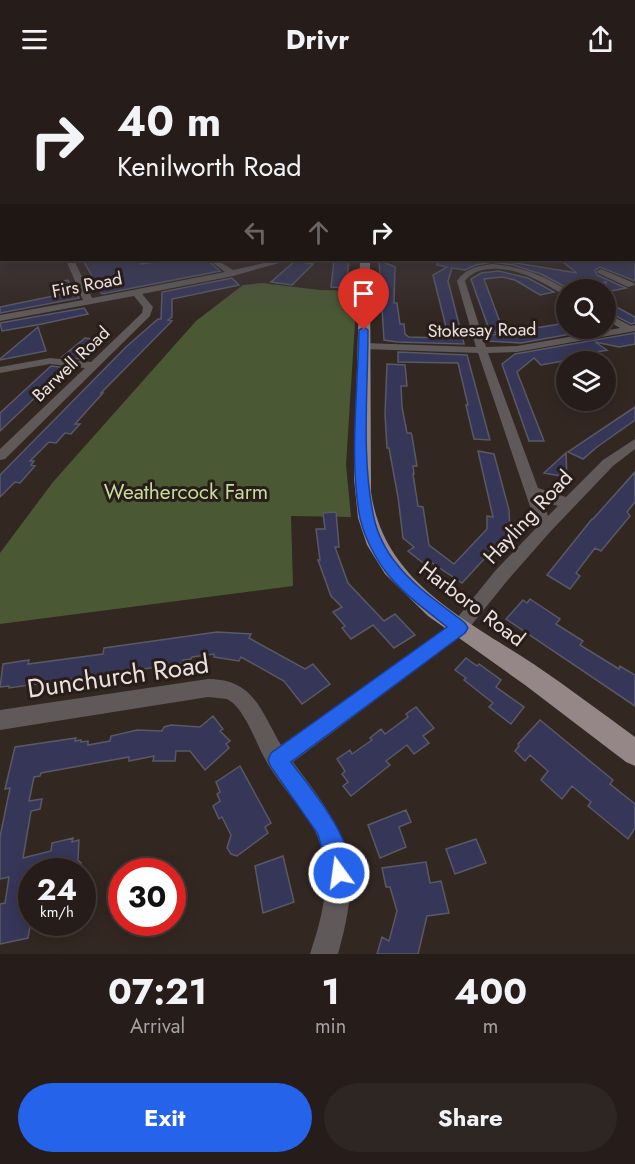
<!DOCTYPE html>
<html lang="en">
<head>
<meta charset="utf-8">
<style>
  :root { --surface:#261d1a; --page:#2e2623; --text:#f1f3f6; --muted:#a4a2a2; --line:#423b39; --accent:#2563eb }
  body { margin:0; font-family:Jost,sans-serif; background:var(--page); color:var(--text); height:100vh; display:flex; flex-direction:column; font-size:22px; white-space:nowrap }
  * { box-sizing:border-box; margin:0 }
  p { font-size:20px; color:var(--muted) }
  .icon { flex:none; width:33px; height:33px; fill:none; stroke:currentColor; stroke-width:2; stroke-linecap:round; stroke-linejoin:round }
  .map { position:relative; height:876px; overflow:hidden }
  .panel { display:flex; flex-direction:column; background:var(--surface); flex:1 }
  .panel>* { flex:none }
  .hud { position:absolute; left:0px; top:0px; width:636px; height:183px; box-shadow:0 3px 15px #0003,0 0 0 2px var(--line); background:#261d1a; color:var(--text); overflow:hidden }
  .fabs { position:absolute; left:556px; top:201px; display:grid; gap:12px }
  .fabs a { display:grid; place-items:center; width:60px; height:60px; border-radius:50%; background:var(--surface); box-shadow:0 3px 15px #0003,0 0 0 2px var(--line); font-size:30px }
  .speed { position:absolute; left:18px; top:780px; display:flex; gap:12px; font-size:30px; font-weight:700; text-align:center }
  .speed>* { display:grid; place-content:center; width:78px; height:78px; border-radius:50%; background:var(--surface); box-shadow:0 3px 15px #0003,0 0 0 2px var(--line); line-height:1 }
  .speed small { font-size:15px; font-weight:400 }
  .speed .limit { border:9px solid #d22; background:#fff; color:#111 }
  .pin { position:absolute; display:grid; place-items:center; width:51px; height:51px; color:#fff; margin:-62px -26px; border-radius:50% 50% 50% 0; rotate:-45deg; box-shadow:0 0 6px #0007 }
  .pin .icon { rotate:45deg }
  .me { position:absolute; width:66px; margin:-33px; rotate:346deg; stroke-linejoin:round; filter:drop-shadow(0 0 4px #0008) }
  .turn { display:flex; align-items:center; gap:21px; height:126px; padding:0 18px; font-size:27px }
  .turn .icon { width:78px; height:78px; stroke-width:2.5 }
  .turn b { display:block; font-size:42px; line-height:51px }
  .lanes { display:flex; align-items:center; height:57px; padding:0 18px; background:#0003; justify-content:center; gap:30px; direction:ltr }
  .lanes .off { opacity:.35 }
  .eta { display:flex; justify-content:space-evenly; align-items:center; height:102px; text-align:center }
  .eta b { font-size:36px; font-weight:700; line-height:42px }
  .cta { display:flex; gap:12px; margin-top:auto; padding:12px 18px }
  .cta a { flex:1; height:69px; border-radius:36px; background:var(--accent); color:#fff; font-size:24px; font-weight:700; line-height:69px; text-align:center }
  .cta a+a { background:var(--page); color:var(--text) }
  header { display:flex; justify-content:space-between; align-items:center; height:78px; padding:0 18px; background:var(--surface); font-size:27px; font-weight:700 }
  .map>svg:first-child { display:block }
  .green { fill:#4a5834 }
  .building { fill:#363659; stroke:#585965; stroke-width:1.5 }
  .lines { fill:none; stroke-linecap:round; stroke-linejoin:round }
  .minor { fill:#605959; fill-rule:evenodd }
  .major { fill:#958687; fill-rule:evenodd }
  .route { fill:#2563eb; stroke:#184099; stroke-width:1.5 }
  .labels { text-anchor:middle; stroke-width:6; stroke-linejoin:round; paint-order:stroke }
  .far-street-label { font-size:18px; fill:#ebe2df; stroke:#291d19 }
  .park-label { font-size:21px; fill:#c4dd9c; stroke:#291d19 }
  .street-label { font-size:21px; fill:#ebe2df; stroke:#291d19 }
  .near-street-label { font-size:26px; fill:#ebe2df; stroke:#291d19 }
</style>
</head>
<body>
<header><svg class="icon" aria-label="menu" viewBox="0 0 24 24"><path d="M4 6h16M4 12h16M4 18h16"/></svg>Drivr<svg class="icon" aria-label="share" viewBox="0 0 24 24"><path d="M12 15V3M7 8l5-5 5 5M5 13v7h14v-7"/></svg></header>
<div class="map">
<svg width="635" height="876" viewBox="0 0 635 876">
  <rect width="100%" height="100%" fill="#332722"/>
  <!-- green -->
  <path class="green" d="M262,205L320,212L357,213L346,387L351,439L291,438L293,508L0,546V475L53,404L196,243L243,207Z"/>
  <!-- building -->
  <path class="building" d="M83,182H138L141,186L170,182H207L220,193L102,216Z
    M334,182H349L346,210L331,209Z
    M379,182L395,189L394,225H397L400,246H404L405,256L409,259L441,260L439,249H446L433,197L447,189L437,187L438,182H498L577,195L560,182H635V203L600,189L595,192L597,197L626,210L606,214V204L569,211L541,196L513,187L492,184L476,187L465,192L452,190L448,203L464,266L397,264L384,262Z
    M295,183L313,186L292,207L271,204Z
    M499,193L528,200L554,214L540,217L515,202L502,199L484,201L504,255L490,254L471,201L481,195Z
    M232,200L239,207L172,221V239L168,242L172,243L101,315H103L75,346H80L71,356L65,355L56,365L49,364L30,383H34L31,387L35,388L20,405L15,404L0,419V397L126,269L158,241H161L162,214Z
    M68,202L74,216L77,215L79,220L0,235V229L63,216L57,204Z
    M606,223L635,239V245L631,246L606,233Z
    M84,230L88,236L42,246L2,253L0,245Z
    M567,245V250H604L521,265L486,263L485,258Z
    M38,249L46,273L0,282V281Z
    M635,255V266L619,269L595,264L607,272L582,277L585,279L541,287L534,280L517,294L544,363H529L502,286L515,276Z
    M85,260L99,262L80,281L62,279Z
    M398,274L467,277L490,362L474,361L466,327H468L458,285L398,284Z
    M387,286L405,287L407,308H401L402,329L407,355H411L412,358L417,388H413L414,396H413L418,428L423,429L429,467L454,486L487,451V438L493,439L478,373L494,376L509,432L510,453L462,505L432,485L427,488L408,473L414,469L403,460L398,419L389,370H387L385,336Z
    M51,288L66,290L0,353V335Z
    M635,329V342L597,369L583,381L568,374Z
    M566,375L567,399L544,395Z
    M635,394V424L627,434L630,438L601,473L595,470L576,495L580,498L570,511L547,497L592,441H593Z
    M336,434L339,469H335L348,505L384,543L395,536L415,557L394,570L373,547L351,561L342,550L345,548L333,534L342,529L331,518L318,482H320L316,451H325L323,435Z
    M530,521L560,541L556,546L583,563L580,567L619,591L620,588L635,597V628L506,541L523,522L527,525Z
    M217,554L251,556L249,560L305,591L313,586L330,606L302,626L284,603L241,579L239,583L214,579V576L192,579L191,581L183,582V585L164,588L9,610V608L0,609L3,586L29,582L28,586L103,576L104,570Z
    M466,580L477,588L479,586L501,602L496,609L524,629L511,646L489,629L493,625L464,602L466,600L455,592Z
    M416,629L434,650L423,658L429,665L414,676L407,667L386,683L390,687L351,718L343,708L348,704L342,696L345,693L337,681L350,672L352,676L372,662L370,660L381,651L385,656L408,639L406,636Z
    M213,638L223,651L220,653L230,663L226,666L229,670L205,692L190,673H176L175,683H153L154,678L129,683V679L41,695L40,698L34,699L29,723L42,721L40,731L31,733L23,780L51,773L52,765L73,760L72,764L79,762L78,782L81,785V794H32L27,835L32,834V837L28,860L0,866V826L5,825L9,799L0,801V759L10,710L5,711L15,669L76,660L75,663L81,662V664L88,663V667L110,663L111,658L137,652L162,653L164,649L171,647L200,649Z
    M540,642L613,702L610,706L635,726V750L628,761L588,728L591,724L572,708L562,721L541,702L548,693L530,677L525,683L515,673L519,668L518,666Z
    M240,688L271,745L265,749L268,755L237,778L231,776L227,770L231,757L222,739L219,741L213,728L220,723L217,716L220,714L216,704Z
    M406,732L411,744L399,749L406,769L380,780L368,747Z
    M476,761L486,785L455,796L446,771Z
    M283,778L294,824L263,835L255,788Z
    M426,784L430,805L441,803L449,835L427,838L418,876H377L382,859L389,863L397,833L390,809H386L382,790Z"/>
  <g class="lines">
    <!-- minor -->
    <path class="minor" d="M634,134H635V138H634Z
      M0,141H2L0,146Z
      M0,167H2L0,172Z
      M66,182H74L92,220L225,194L209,182H217L233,192L278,182H290L233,198L142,216L153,229L150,238L5,381L0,382V371L85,290L50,286L0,295V289L50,280L91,284L142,235L143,229L134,218L0,243V237L83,222Z
      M492,186C520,188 543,197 567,212V218C557,214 547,206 537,202C518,192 480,182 465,203L486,269L517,268L620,250L606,242V235L631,248L635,247V253L517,274L488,275L538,410L566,419L603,382L635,361V371L613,388L550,454L507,503L465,555L293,684C349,758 364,783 338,876H310C324,834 336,788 312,748C299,727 282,709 269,688C257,669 249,640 233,625L227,621L208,619L0,652V632L208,601C254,601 261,633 281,667L453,545L495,493L537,449L478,275L364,271L359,268L364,265L476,269L457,203C466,190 477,188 492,186ZM543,424L558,428L548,438Z
      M601,191L634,205L635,207L628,209L598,195L597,193Z"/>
    <!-- major -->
    <path class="major" d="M634,172H635V178H634Z
      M360,182H370L371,414C384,505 466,541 535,587C569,610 602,635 635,659V688L626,684L525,607L428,538L385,496L367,467L358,440L354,401Z"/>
  </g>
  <!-- sky -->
  <linearGradient id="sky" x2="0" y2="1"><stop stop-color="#1c1513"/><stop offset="0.49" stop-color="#4a474f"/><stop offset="1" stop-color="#4a474f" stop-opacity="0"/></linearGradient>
  <rect width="635" height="237" fill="url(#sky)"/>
  <!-- route -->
  <path class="route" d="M364,249L368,252C368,312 361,381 374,440C377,455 386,473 396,485C414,509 442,527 465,545L468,550L465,555L291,684C310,710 362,769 347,803L339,806L331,803L318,756L271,689L268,682L271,675L447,549C426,532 402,515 386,494C375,480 364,458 360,440C349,385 358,309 359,252Z"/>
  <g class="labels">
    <!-- far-street labels -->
    <g class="far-street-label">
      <text transform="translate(87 207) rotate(-11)" y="6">Firs Road</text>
      <text transform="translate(482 252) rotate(-1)" y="6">Stokesay Road</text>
      <text transform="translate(71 286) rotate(-44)" y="6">Barwell Road</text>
    </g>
    <!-- park labels -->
    <g class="park-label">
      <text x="186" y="421">Weathercock Farm</text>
    </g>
    <!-- street labels -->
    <g class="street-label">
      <text transform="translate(528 439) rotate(-47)" y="7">Hayling Road</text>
      <text transform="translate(472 526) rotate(37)" y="7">Harboro Road</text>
    </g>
    <!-- near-street labels -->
    <g class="near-street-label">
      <text transform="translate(118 598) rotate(-8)" y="9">Dunchurch Road</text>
    </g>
  </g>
</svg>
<div class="fabs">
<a><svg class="icon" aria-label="search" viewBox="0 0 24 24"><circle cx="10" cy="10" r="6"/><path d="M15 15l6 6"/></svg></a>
<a><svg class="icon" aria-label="layers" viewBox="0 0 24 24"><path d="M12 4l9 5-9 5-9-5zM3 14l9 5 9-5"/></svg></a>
</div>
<div class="speed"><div>24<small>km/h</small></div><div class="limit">30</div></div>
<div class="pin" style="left:364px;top:252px;background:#d93025"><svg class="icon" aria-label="arrive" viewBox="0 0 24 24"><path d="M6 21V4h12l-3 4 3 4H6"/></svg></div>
<svg class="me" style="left:339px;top:795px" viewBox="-20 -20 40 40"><circle r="17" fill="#2563eb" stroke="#fff" stroke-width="3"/><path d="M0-11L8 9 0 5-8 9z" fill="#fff"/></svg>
<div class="hud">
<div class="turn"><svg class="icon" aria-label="right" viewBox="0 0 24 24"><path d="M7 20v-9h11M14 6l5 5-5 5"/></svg><div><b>40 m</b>Kenilworth Road</div></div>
<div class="lanes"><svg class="icon off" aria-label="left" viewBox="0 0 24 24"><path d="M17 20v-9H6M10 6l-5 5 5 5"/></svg><svg class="icon off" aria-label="ahead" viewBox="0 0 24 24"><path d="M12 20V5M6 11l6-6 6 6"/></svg><svg class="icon" aria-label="right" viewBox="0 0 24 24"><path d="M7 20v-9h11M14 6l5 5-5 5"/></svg></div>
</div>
</div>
<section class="panel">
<div class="eta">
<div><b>07:21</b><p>Arrival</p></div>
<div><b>1</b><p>min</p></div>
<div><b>400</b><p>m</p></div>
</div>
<div class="cta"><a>Exit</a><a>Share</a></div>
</section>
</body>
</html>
